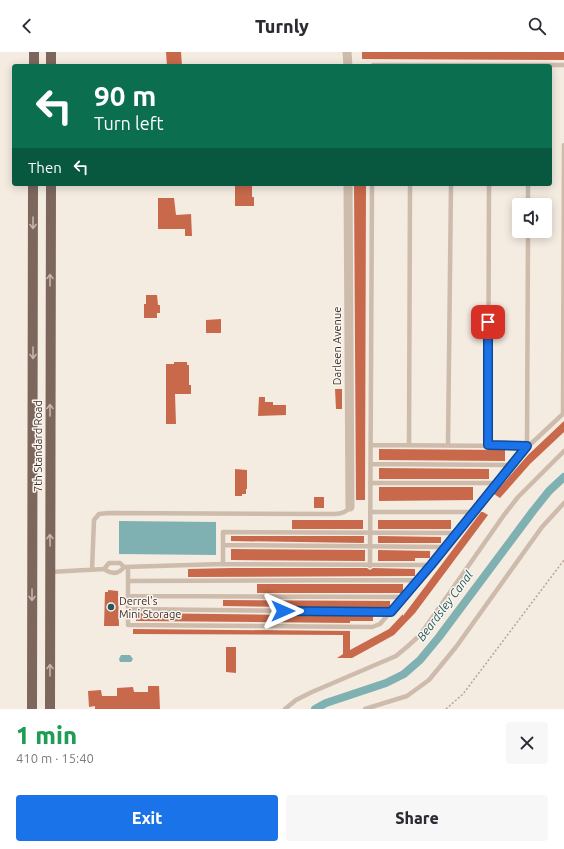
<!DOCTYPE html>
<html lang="en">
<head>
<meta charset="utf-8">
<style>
  :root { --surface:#fff; --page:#f7f7f7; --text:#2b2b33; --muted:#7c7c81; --accent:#1a73e8 }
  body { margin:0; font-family:Ubuntu,sans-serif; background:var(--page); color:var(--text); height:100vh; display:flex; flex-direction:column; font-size:15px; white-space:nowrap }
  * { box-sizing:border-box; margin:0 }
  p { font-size:13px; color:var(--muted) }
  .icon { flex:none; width:22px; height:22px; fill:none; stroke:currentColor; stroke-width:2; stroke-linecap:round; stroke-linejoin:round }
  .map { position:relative; height:657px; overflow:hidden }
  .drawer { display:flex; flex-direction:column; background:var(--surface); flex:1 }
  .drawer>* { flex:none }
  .banner { position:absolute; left:12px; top:12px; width:540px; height:122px; border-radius:4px; box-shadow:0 2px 10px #0003; background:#0b6e4f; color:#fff; overflow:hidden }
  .buttons { position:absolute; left:512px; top:146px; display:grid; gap:8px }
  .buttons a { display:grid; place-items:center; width:40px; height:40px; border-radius:4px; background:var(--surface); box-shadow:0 2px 10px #0003; font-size:20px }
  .pin { position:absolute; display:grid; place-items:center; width:34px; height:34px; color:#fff; margin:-17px; border-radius:8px; box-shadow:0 2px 6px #0006 }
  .me { position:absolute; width:44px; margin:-22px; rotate:90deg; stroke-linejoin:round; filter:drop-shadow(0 0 3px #0008) }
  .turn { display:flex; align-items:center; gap:14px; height:84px; padding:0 16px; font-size:18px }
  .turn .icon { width:52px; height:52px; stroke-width:2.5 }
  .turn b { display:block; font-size:28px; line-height:34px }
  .then { display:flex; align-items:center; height:38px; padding:0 16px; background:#0003; gap:8px; font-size:15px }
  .round { display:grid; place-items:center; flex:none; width:42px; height:42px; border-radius:4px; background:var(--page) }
  .headline { display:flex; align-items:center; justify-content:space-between; height:68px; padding:0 16px }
  h1 { font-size:24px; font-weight:800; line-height:30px; color:#1e9e55 }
  .primary-button { display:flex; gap:8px; margin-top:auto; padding:8px 16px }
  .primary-button a { flex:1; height:46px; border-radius:4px; background:var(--accent); color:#fff; font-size:16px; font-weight:800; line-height:46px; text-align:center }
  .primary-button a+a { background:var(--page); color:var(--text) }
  header { display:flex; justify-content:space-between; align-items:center; height:52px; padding:0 16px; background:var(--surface); font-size:18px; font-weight:800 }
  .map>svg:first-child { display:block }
  .water { fill:#7fb0b2 }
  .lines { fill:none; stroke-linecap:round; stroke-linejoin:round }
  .canal { stroke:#7fb0b2; stroke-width:8 }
  .building { fill:#c8694b }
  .path { stroke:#b9a596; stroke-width:1.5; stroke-dasharray:2 2; stroke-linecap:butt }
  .lane { stroke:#cdbbac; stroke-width:4.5 }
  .street { stroke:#cdbbac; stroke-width:9 }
  .primary { stroke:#7d675c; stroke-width:10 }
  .oneway { stroke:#c2b5ac }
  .route-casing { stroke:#114b97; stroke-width:10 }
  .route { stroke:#1a73e8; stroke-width:7 }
  .poi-dot { fill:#1f5a5e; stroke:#fbf5ee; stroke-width:1.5 }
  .labels { text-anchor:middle; stroke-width:3; stroke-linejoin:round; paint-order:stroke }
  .street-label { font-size:11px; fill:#3b302b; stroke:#fbf5ee }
  .poi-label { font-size:11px; fill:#3b302b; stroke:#fbf5ee; text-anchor:start }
  .water-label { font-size:12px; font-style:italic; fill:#1f5a5e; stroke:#fbf5ee }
</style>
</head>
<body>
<header><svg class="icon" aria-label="back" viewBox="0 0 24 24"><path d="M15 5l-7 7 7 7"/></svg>Turnly<svg class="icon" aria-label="search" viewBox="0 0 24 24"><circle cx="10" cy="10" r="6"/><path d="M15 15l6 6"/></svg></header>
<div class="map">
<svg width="564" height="657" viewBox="0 0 564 657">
  <rect width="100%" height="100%" fill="#f4ebe1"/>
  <!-- water -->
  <path class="water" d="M119,469L216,470V503L119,502Z
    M121,603H130L133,607L131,610H120L119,607Z"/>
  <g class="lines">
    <!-- canal -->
    <path class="canal" d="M315,657L326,651L386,631L404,622L420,608L439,585L533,459L549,439L564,425"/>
  </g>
  <!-- building -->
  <path class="building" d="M166,0H181L182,14H167Z
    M362,0H564V8L362,7Z
    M235,132H249V134H252V145H254V154H235Z
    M354,132H366L365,448H356Z
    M158,146H174L176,163L191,162L192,184H185V177H158Z
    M146,243H157L158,253H160V261H157V266H144V252H146Z
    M221,267V281H206V268Z
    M174,310H187V313H189V333H191V342H175L176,372H166V312H174Z
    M335,337H342V357H336Z
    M259,345H265V350H273V353H286V363L258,364Z
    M564,369V380L530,412L500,446L494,442L528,403Z
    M379,397L505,398V409L379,408Z
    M379,416L489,417V427H379Z
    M235,417L247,418V437H246V442H242V444H235Z
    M379,435H473V448L379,449Z
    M314,445H324V456H314Z
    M481,460H483L488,463L415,561L394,583L352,606H337L343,602V583L133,582V577L350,579V598L389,577L403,562V564Z
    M292,468H363V477H292Z
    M378,468H451V477H378Z
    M231,484H364V491L231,489Z
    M378,484L441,485V491H378Z
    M231,497L365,498V509L231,508Z
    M378,498L430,499V506H415V509H378Z
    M231,516H367L370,518L373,516L415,517V524L188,525V517Z
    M257,532H403V540L402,541H257Z
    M108,538L118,539L119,574H104L105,540H108Z
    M223,548L390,549V555L389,556H373L223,554Z
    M136,561L373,564V569H350V571L136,569Z
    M226,595H236V621L226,620Z
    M148,634H159L160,657H95V654L89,655L88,639L101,638L102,644H117V636L133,635L134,640H148Z"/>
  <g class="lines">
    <!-- path -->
    <path class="path" d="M446,657L463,642L564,508"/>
    <!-- lane -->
    <path class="lane" d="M373,14V13H564
      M528,153V132
      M563,362L564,93
      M371,393L527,394L528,179
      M409,393L410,132
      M448,393L451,132
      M488,393L489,132
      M371,412L510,413
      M370,431H496
      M370,460H474
      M223,493L446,495
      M223,512V480L457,481
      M370,514L372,132
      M128,515V573L372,575L380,572L431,513
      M104,517L109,511H120L124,515L223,512L431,513L519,403L564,361
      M92,518L94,468L99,462L109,461L334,462C340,462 346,461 350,455
      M50,520L104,517C111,522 118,523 124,515
      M128,529L418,528
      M128,544L404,545
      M128,557L391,560
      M285,657L296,648L312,640L396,604L408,594L420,583L504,463L518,445L564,399
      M365,657L407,644L429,628L456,595L542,475L564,451"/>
    <!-- street -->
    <path class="street" d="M347,0L348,14
      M348,132L350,455"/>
    <!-- primary -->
    <path class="primary" d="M34,14V0
      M51,14V0
      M32,657L33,132
      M50,657L51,132"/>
  </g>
  <!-- one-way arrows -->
  <defs><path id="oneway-shaft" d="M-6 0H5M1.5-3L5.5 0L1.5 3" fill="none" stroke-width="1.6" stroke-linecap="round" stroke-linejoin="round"/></defs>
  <g class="oneway">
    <use href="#oneway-shaft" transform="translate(33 171) rotate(90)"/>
    <use href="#oneway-shaft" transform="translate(50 228) rotate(-90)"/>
    <use href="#oneway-shaft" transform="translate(33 301) rotate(90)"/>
    <use href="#oneway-shaft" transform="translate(50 358) rotate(-90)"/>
    <use href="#oneway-shaft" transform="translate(50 488) rotate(-91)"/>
    <use href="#oneway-shaft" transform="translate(32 543) rotate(90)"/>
    <use href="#oneway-shaft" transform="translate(50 618) rotate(-90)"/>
  </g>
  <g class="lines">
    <!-- route casing -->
    <g class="route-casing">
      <path id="route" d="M283,559L391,560L431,513L527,394L488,393V270"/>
    </g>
    <!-- route -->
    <use href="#route" class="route"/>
  </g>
  <!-- markers -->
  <circle class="poi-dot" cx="111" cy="555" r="4"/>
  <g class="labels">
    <!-- street labels -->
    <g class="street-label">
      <text transform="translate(337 294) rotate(-90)" y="4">Darleen Avenue</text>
      <text transform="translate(38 394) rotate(-90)" y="4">7th Standard Road</text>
    </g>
    <!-- poi labels -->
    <g class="poi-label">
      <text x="119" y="553">Derrel's<tspan x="119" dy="13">Mini Storage</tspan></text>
    </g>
    <!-- water labels -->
    <g class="water-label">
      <text transform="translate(445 554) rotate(-53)" y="4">Beardsley Canal</text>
    </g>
  </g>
</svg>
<div class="buttons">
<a><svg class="icon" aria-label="sound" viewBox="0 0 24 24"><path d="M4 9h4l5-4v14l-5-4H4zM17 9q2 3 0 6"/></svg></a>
</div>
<div class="pin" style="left:488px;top:270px;background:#d93025"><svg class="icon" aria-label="arrive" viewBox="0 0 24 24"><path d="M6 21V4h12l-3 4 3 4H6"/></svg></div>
<svg class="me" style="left:283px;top:559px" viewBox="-20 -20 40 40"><path d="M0-17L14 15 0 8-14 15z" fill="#1a73e8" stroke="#fff" stroke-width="4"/></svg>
<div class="banner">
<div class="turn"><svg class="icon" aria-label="left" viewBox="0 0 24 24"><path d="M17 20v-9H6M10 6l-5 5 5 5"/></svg><div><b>90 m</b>Turn left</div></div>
<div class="then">Then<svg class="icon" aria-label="left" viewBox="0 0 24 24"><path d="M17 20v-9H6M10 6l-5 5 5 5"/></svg></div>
</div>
</div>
<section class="drawer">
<div class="headline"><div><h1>1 min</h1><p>410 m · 15:40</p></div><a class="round"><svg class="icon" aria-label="close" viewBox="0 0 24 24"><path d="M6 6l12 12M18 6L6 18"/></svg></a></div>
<div class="primary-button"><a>Exit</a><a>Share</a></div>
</section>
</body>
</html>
